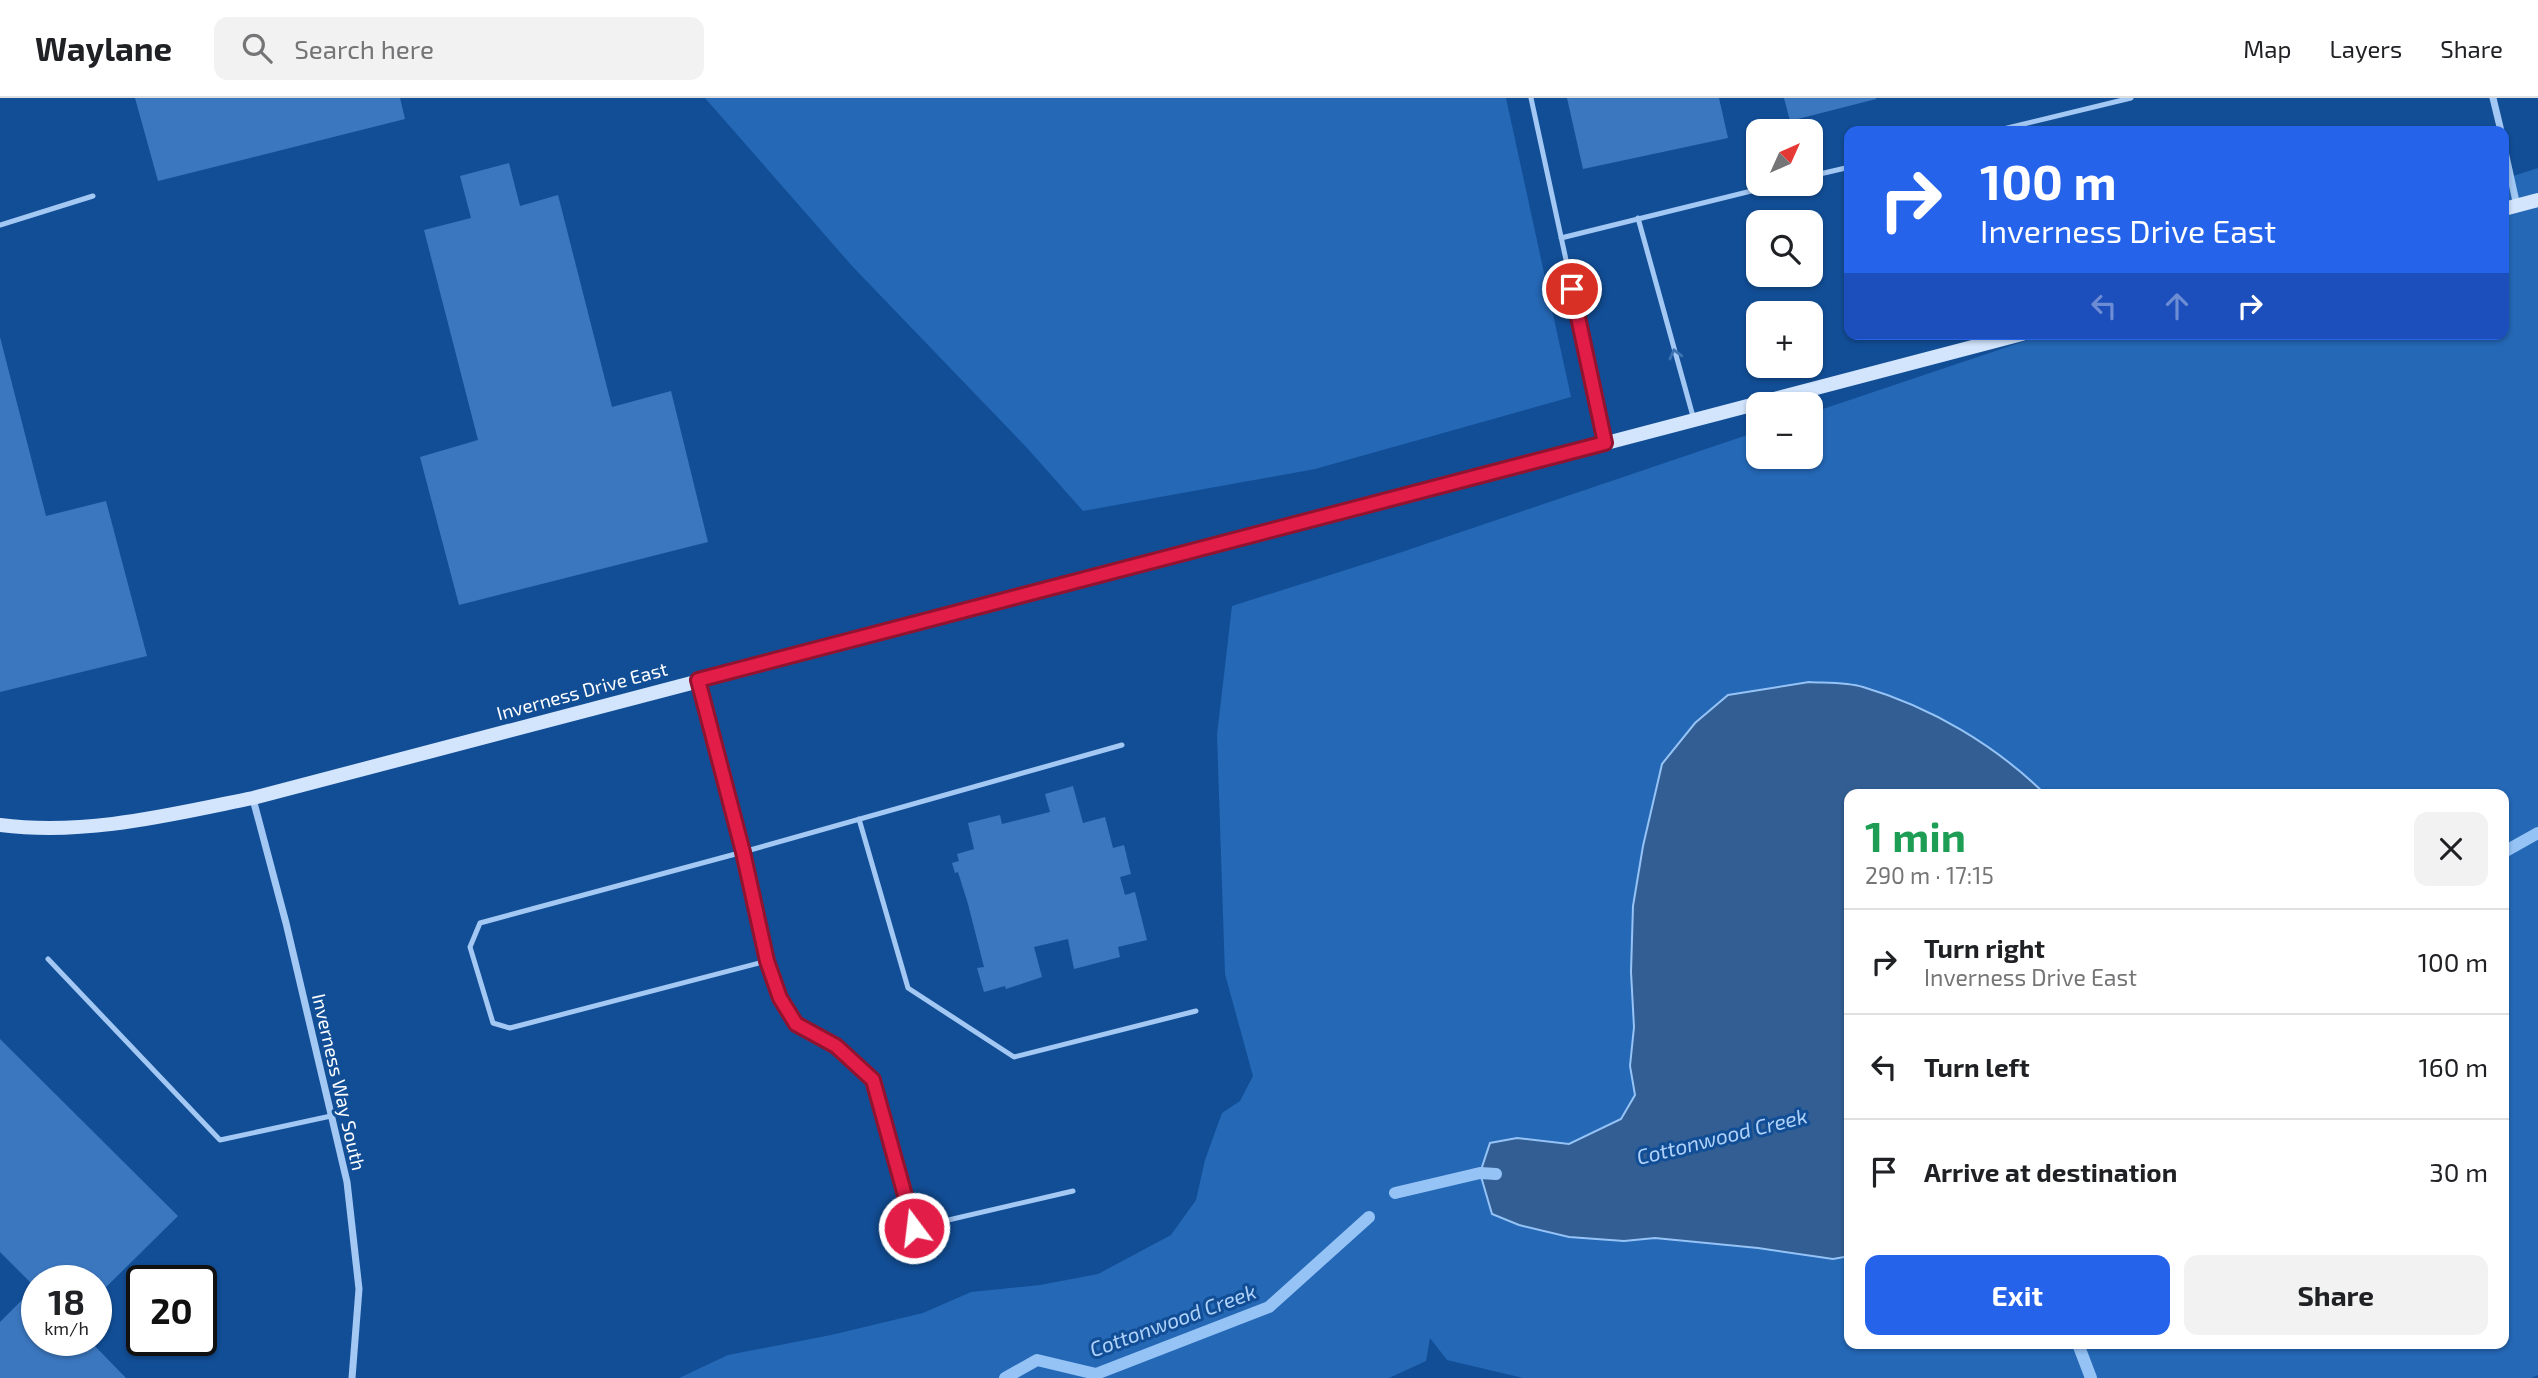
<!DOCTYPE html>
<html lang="en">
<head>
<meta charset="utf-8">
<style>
  :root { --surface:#fff; --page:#f2f2f2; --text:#202124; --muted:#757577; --line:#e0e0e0; --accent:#2563eb }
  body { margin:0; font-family:"Exo 2",sans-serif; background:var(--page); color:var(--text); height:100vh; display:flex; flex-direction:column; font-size:26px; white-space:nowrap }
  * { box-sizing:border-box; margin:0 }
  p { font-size:23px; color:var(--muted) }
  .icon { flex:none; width:38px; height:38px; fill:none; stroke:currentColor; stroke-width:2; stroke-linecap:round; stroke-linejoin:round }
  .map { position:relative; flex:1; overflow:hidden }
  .details { position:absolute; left:1844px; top:691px; width:665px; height:560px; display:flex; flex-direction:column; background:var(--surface); border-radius:14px; box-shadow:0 2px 5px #0004 }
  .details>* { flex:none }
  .guide { position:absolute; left:1844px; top:28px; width:665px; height:214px; border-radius:14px; box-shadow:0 2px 5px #0004; background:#2563eb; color:#fff; overflow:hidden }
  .needle { width:46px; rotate:45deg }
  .buttons { position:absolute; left:1746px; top:21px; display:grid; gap:14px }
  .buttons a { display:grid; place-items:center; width:77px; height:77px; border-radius:14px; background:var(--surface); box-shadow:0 2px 5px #0004; font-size:35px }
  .speed { position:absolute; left:21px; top:1167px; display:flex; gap:14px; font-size:35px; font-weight:700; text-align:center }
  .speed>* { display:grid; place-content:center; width:91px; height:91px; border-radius:50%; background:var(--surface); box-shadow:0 2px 5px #0004; line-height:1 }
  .speed small { font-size:18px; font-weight:400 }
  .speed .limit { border:4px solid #111; border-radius:10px; background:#fff; color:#111 }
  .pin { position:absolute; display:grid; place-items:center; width:60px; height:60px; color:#fff; margin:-30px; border:4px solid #fff; border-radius:50%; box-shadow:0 2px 7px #0007 }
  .me { position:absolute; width:77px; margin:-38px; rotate:345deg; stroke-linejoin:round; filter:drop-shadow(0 0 5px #0008) }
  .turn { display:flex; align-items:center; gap:24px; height:147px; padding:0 21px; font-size:32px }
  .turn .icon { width:91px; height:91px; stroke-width:2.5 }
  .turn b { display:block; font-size:49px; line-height:60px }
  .lanes { display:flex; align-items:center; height:66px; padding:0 21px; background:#0003; justify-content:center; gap:35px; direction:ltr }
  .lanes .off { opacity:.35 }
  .round { display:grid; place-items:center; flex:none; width:74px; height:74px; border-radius:14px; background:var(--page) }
  .summary { display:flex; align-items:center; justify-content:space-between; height:119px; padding:0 21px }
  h1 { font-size:42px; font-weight:700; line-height:52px; color:#1e9e55 }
  .button { display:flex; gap:14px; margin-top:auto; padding:14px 21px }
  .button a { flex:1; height:80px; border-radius:14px; background:var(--accent); color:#fff; font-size:28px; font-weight:700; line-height:80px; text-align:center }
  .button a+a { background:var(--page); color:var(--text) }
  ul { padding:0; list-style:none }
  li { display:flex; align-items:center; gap:21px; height:105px; padding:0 21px; border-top:2px solid var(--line) }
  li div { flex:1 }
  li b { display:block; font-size:26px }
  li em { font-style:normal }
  header { display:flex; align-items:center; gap:42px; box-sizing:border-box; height:98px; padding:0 35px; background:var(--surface); border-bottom:2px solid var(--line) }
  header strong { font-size:33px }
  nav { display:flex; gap:38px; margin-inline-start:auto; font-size:24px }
  .search { width:490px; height:63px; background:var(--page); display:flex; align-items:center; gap:18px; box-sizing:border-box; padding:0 24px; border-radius:14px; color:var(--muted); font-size:26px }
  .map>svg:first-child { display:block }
  .green { fill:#2568b6; fill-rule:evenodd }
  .water { fill:#325e93; stroke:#95c3f6; stroke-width:2 }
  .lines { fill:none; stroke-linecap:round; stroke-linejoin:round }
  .stream { stroke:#95c3f6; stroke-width:12 }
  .building { fill:#3b77bf }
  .service { stroke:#a3c8f3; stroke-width:5 }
  .minor { stroke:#a3c8f3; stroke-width:7 }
  .secondary { stroke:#d2e5fd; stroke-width:14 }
  .oneway { stroke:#3e73b2 }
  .route-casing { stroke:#92132f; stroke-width:18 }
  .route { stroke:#e11d48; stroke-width:12 }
  .labels { text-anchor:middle; stroke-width:6; stroke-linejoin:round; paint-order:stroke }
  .street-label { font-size:19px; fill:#fff; stroke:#124e96 }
  .water-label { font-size:21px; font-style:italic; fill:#afd2fa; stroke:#124e96 }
</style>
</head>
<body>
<header>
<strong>Waylane</strong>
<div class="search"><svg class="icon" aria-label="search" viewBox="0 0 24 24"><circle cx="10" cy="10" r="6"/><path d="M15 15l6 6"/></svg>Search here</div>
<nav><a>Map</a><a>Layers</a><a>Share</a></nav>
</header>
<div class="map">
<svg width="2538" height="1280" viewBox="0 0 2538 1280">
  <rect width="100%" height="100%" fill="#124e96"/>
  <!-- green -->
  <path class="green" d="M705,0H1506L1571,299L1315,371L1083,413L1028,351L853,169Z
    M2538,70V1277L2531,1280H1523L1447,1262L1430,1240L1426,1263L1389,1280H679L728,1257L831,1237L923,1215L971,1194L1040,1187L1098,1176L1171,1137L1196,1102L1205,1062L1222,1015L1240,1003L1253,978L1225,876L1217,637L1232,508L1393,457L1759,333V359H1811V315L2046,236H2504V81ZM1850,696H2504V1246H1850Z"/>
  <!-- water -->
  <path class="water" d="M1809,584C1826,585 1847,584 1863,589C1931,609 1995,647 2045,696H1850V1158L1833,1161L1758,1150L1655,1140L1624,1143L1569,1139L1519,1127L1492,1116L1480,1075L1490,1045L1517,1040L1569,1046L1621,1021L1635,997L1630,968L1634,929L1631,874L1633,808L1643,748L1662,666L1695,625L1728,597Z"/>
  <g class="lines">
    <!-- stream -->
    <path class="stream" d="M2504,754L2538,735
      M1395,1095L1480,1075L1496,1076
      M2078,1246L2091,1280
      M1005,1280L1037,1262L1096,1276L1269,1209L1369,1119"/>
  </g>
  <!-- building -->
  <path class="building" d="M135,0H400L405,21L158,83Z
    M1567,0H1719L1728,40L1583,71Z
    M1784,0H1876V1L1790,23Z
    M509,65L520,108L558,97L612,309L671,293L708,444L459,507L420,359L478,342L424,132L471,120L460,78Z
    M0,239L46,418L106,403L147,558L0,594Z
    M1073,688L1083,725L1105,719L1113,750L1124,747L1131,776L1120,779L1125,797L1135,794L1147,842L1118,849L1120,859L1074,871L1068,841L1034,849L1042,879L1006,891L1005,888L984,894L977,870L984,869L968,806L958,774L955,775L952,765L959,763L957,756L974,751L968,725L1000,717L1002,726L1050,714L1045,696Z
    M0,941L178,1118L96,1199V1183H37V1242H89L126,1280H0V1224L35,1189L0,1154Z"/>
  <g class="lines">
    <!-- service -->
    <path class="service" d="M1531,0L1605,342
      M1995,33L2131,0
      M1811,78L1850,69
      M1638,120L1694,322
      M0,127L93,98
      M1561,140L1780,86
      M699,585L743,754L1122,647
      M859,721L908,890L1014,959L1196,913
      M743,754L767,863L510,930L493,925L470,849L480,825Z
      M48,861L220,1042L331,1018
      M767,863L780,900L796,926L836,948L873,982L914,1130L1073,1093"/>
    <!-- minor -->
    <path class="minor" d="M2493,0L2501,33
      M2504,49L2517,108
      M253,701L286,825L347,1084L359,1191L352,1280"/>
    <!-- secondary -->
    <path class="secondary" d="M2504,111L2538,102
      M0,727C86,738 169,717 253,700L2022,236"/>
  </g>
  <!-- one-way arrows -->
  <defs><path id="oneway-chevron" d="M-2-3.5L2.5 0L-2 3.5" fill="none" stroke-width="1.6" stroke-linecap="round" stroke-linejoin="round" transform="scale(1.75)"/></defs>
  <use class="oneway" href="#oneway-chevron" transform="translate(1675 256) rotate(-105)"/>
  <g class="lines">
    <!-- route casing -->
    <g class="route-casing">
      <path id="route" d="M914,1130L873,982L836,948L796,926L780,900L767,863L743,754L698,582L1605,345L1572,191"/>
    </g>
    <!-- route -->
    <use href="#route" class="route"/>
  </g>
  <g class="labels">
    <!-- street labels -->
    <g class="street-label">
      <text transform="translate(582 593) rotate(-15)" y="7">Inverness Drive East</text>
      <text transform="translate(339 984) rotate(77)" y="7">Inverness Way South</text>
    </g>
    <!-- water labels -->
    <g class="water-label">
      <text transform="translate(1722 1039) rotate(-14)" y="7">Cottonwood Creek</text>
      <text transform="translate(1173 1223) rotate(-20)" y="7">Cottonwood Creek</text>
    </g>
  </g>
</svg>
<div class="buttons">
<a><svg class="needle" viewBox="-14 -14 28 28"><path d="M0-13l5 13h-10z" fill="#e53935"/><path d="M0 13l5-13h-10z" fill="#757577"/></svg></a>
<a><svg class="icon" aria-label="search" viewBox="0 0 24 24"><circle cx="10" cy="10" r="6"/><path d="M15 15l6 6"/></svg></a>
<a>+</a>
<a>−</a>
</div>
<div class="speed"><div>18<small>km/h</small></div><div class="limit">20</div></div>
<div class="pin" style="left:1572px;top:191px;background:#d93025"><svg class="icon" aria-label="arrive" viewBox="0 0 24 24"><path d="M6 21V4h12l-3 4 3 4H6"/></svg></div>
<svg class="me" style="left:914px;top:1130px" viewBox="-20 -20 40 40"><circle r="17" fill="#e11d48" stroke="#fff" stroke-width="3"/><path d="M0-11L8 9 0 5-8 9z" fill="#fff"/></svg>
<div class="guide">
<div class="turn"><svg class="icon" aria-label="right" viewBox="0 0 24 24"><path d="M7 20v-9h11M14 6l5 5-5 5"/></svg><div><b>100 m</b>Inverness Drive East</div></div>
<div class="lanes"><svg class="icon off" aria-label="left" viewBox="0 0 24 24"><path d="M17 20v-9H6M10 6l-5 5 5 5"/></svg><svg class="icon off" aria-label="ahead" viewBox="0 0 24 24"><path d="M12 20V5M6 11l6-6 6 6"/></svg><svg class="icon" aria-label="right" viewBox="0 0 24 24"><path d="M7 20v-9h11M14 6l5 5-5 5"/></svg></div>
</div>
<section class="details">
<div class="summary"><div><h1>1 min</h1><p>290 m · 17:15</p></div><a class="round"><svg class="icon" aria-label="close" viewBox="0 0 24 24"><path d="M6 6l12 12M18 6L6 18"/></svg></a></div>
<ul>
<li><svg class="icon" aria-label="right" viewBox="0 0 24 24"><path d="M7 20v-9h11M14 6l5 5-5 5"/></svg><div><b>Turn right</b><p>Inverness Drive East</p></div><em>100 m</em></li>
<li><svg class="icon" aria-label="left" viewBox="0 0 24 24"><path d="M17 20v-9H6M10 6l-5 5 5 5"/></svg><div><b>Turn left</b></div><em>160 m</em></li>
<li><svg class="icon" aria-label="arrive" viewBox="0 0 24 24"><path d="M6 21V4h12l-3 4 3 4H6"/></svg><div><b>Arrive at destination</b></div><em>30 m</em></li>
</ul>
<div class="button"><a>Exit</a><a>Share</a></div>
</section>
</div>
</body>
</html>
